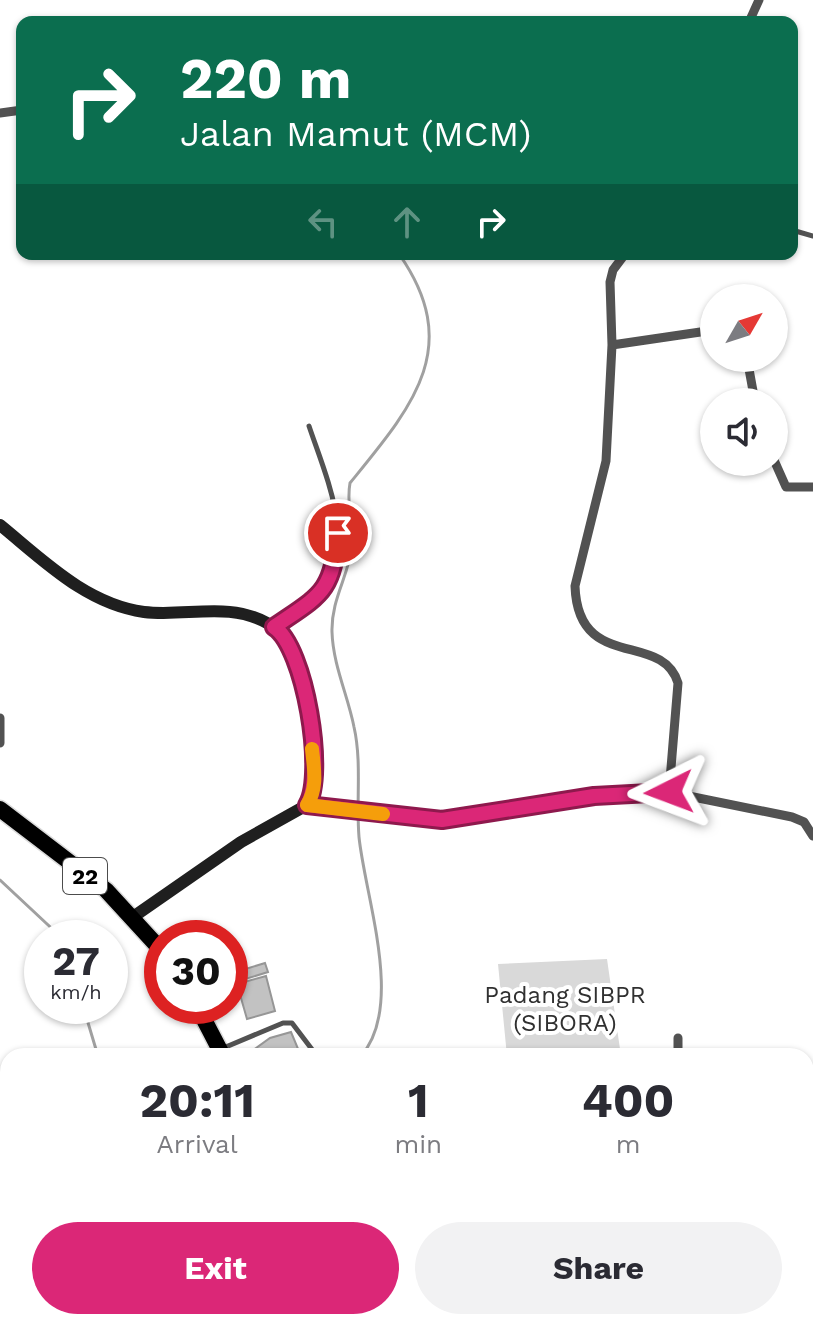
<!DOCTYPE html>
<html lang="en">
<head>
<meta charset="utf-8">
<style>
  :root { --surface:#fff; --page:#f2f2f3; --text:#2b2b33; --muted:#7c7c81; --accent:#db2777 }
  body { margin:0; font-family:"Work Sans",sans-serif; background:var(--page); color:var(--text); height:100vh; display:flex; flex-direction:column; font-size:30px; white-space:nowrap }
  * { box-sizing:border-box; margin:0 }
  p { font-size:26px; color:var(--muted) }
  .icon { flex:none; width:44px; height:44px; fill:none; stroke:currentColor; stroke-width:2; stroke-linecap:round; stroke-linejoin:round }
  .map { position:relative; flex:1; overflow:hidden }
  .drawer { position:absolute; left:0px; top:1048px; width:814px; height:282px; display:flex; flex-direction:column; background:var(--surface); border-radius:24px 24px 0 0; box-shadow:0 2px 6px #0004 }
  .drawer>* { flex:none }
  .hud { position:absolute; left:16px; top:16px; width:782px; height:244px; border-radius:16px; box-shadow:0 2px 6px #0004; background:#0b6e4f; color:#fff; overflow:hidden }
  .needle { width:52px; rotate:51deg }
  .controls { position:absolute; left:700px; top:284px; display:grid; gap:16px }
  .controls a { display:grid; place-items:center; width:88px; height:88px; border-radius:50%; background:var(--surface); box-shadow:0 2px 6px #0004; font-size:40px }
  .speed { position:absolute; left:24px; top:920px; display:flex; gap:16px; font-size:40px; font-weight:700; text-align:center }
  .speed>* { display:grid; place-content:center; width:104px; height:104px; border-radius:50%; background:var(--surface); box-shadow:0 2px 6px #0004; line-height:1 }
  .speed small { font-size:20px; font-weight:400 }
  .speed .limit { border:12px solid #d22; background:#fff; color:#111 }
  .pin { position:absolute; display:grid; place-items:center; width:68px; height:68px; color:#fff; margin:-34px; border:4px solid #fff; border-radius:50%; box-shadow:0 2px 8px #0007 }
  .me { position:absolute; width:88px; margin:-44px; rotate:267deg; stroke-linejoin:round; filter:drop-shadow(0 0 6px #0008) }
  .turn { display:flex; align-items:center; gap:28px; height:168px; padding:0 32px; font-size:36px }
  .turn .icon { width:104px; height:104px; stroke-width:2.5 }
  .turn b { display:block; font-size:56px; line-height:68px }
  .lanes { display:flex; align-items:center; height:76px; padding:0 32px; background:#0003; justify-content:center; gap:40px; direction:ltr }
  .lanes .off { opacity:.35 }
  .eta { display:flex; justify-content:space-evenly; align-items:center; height:136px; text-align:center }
  .eta b { font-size:48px; font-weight:700; line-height:56px }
  .primary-button { display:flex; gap:16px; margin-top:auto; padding:16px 32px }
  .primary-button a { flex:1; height:92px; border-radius:48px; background:var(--accent); color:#fff; font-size:32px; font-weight:700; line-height:92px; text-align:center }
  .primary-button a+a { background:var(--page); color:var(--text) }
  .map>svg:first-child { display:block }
  .green { fill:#d9d9d9 }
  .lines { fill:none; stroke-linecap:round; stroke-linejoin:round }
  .stream { stroke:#a0a0a0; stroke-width:3 }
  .river { stroke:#a0a0a0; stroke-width:20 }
  .building { fill:#c2c2c2; stroke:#969696; stroke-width:2 }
  .highway-casing { stroke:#dbdbdb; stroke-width:19 }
  .lane { stroke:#525252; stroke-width:5 }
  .street { stroke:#525252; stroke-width:9 }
  .secondary { stroke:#1f1f1f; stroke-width:12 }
  .highway { stroke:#000; stroke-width:16 }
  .route-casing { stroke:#8e194d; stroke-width:20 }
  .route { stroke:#db2777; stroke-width:14 }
  .slow { stroke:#f59e0b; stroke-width:14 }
  .labels { text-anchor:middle; stroke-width:8; stroke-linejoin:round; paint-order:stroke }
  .shield { fill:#fff; stroke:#4c4c4c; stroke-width:2 }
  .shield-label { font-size:22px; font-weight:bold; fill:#000 }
  .park-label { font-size:24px; fill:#303030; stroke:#fff }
</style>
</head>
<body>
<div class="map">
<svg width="813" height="1329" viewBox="0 0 813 1329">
  <rect width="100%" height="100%" fill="#fff"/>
  <!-- green -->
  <path class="green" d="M607,959L621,1056H507L498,964Z"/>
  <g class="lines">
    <!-- stream -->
    <path class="stream" d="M0,880L62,938
      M83,1006L98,1056
      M361,1056C405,1006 365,897 359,837C356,801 362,762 354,727C348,696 333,665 332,632C331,598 350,574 352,544C353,523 346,504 350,483C411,408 465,348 399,254"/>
    <!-- river -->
    <path class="river" d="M0,1144L8,1164
      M20,1329L23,1322"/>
  </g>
  <!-- building -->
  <path class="building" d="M265,963L268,972L239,981L236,972Z
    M266,976L275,1011L247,1019L237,984Z
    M291,1032L301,1056H245L270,1038Z"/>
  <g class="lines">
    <!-- highway casing -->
    <g class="highway-casing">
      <path id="highway" d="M0,809L106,890L162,951
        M197,1006L223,1056
        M434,1322L510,1329
        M607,1329L813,1328"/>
    </g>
    <!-- lane -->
    <path class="lane" d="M792,230L813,236
      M276,626C289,616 311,607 322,594C359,548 325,474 309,426
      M221,1049L283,1023H292L317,1056"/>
    <!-- street -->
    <path class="street" d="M749,22L759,0
      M0,113L22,110
      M625,254L613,270L610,282L612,345L606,461L575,586C578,673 662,630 678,683L669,792
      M612,345L714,330
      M747,358L755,402
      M774,460L786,487H813
      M0,718V743
      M307,805L442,820L594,796L669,792L792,817L804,822L813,836
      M678,1056V1038"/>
    <!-- secondary -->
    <path class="secondary" d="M0,525C43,560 86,604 144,612C187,617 229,601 269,624C277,628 283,632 288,639C306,667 324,778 307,805L241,842L133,917
      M312,1326L318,1322"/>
    <!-- highway -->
    <use href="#highway" class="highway"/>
  </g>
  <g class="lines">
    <!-- route casing -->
    <g class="route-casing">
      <path id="route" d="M338,533C332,593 322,594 274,627C305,647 326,775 307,805L442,820L594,796L669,792"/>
    </g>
    <!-- route -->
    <use href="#route" class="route"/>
    <!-- slow -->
    <path class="slow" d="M312,749C314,769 318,787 307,805L383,814"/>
  </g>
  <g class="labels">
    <!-- shield labels -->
    <rect class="shield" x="63" y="858" width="44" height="36" rx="6"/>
    <g class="shield-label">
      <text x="85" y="884">22</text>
    </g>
    <!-- park labels -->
    <g class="park-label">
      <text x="565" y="1003">Padang SIBPR<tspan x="565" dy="28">(SIBORA)</tspan></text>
    </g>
  </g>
</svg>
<div class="controls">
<a><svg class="needle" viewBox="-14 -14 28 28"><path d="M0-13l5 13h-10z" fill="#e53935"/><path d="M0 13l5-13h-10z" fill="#7c7c81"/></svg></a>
<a><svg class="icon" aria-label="sound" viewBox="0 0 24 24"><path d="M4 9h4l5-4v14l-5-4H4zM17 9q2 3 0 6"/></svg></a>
</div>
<div class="speed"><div>27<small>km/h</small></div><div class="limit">30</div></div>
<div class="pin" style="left:338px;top:533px;background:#d93025"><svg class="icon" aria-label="arrive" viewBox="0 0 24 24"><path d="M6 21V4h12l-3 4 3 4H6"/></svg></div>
<svg class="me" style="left:669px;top:792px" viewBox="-20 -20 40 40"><path d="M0-17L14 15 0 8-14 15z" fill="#db2777" stroke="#fff" stroke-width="4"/></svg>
<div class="hud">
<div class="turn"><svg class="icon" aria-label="right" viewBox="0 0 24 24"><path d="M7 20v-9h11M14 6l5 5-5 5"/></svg><div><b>220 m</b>Jalan Mamut (MCM)</div></div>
<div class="lanes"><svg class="icon off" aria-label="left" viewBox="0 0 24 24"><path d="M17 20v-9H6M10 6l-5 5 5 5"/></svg><svg class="icon off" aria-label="ahead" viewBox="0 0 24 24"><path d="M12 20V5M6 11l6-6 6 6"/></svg><svg class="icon" aria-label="right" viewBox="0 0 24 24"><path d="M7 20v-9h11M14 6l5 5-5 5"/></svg></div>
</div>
<section class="drawer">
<div class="eta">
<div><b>20:11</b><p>Arrival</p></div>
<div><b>1</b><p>min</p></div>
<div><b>400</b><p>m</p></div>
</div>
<div class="primary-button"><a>Exit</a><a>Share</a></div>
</section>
</div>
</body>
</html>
